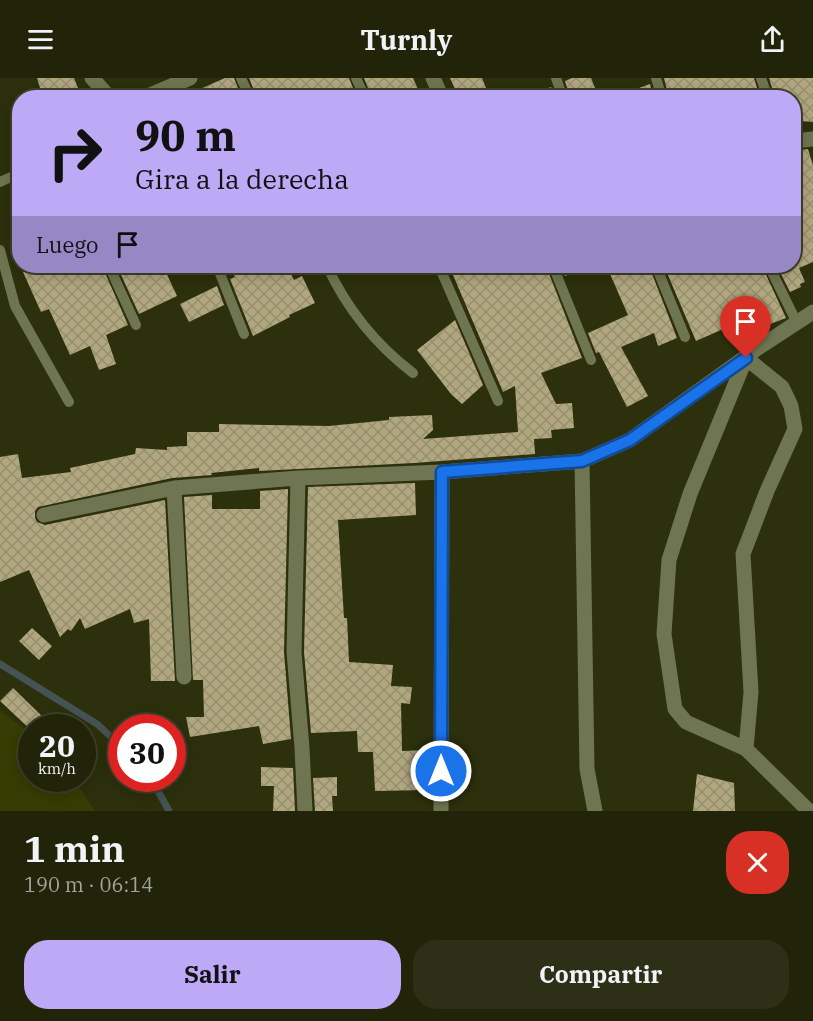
<!DOCTYPE html>
<html lang="es">
<head>
<meta charset="utf-8">
<style>
  :root { --surface:#212409; --page:#2d3017; --text:#f1f3f6; --muted:#a2a49c; --line:#3e412a; --accent:#bda9f5 }
  body { margin:0; font-family:"IBM Plex Serif",serif; background:var(--page); color:var(--text); height:100vh; display:flex; flex-direction:column; font-size:22px; white-space:nowrap }
  * { box-sizing:border-box; margin:0 }
  p { font-size:20px; color:var(--muted) }
  .icon { flex:none; width:33px; height:33px; fill:none; stroke:currentColor; stroke-width:2; stroke-linecap:round; stroke-linejoin:round }
  .map { position:relative; height:733px; overflow:hidden }
  .panel { display:flex; flex-direction:column; background:var(--surface); flex:1 }
  .panel>* { flex:none }
  .hud { position:absolute; left:12px; top:12px; width:789px; height:183px; border-radius:24px; box-shadow:0 3px 15px #0003,0 0 0 2px var(--line); background:#bda9f5; color:#111; overflow:hidden }
  .speed { position:absolute; left:18px; top:636px; display:flex; gap:12px; font-size:30px; font-weight:700; text-align:center }
  .speed>* { display:grid; place-content:center; width:78px; height:78px; border-radius:50%; background:var(--surface); box-shadow:0 3px 15px #0003,0 0 0 2px var(--line); line-height:1 }
  .speed small { font-size:15px; font-weight:400 }
  .speed .limit { border:9px solid #d22; background:#fff; color:#111 }
  .pin { position:absolute; display:grid; place-items:center; width:51px; height:51px; color:#fff; margin:-62px -26px; border-radius:50% 50% 50% 0; rotate:-45deg; box-shadow:0 0 6px #0007 }
  .pin .icon { rotate:45deg }
  .me { position:absolute; width:66px; margin:-33px; rotate:0deg; stroke-linejoin:round; filter:drop-shadow(0 0 4px #0008) }
  .turn { display:flex; align-items:center; gap:21px; height:126px; padding:0 24px; font-size:27px }
  .turn .icon { width:78px; height:78px; stroke-width:2.5 }
  .turn b { display:block; font-size:42px; line-height:51px }
  .then { display:flex; align-items:center; height:57px; padding:0 24px; background:#0003; gap:12px; font-size:22px }
  .round { display:grid; place-items:center; flex:none; width:63px; height:63px; border-radius:24px; background:var(--page) }
  .head { display:flex; align-items:center; justify-content:space-between; height:102px; padding:0 24px }
  h1 { font-size:36px; font-weight:800; line-height:45px }
  .primary-button { display:flex; gap:12px; margin-top:auto; padding:12px 24px }
  .primary-button a { flex:1; height:69px; border-radius:24px; background:var(--accent); color:#111; font-size:24px; font-weight:800; line-height:69px; text-align:center }
  .primary-button a+a { background:var(--page); color:var(--text) }
  header { display:flex; justify-content:space-between; align-items:center; height:78px; padding:0 24px; background:var(--surface); font-size:27px; font-weight:800 }
  .map>svg:first-child { display:block }
  .green { fill:#363c03 }
  .lines { fill:none; stroke-linecap:round; stroke-linejoin:round }
  .stream { stroke:#455354; stroke-width:7 }
  .building { fill:url(#building-cross-hatch) }
  .lane { stroke:#6f7550; stroke-width:10 }
  .street { stroke:#6f7550; stroke-width:15 }
  .route-casing { stroke:#114b97; stroke-width:15 }
  .route { stroke:#1a73e8; stroke-width:10 }
</style>
</head>
<body>
<header><svg class="icon" aria-label="menu" viewBox="0 0 24 24"><path d="M4 6h16M4 12h16M4 18h16"/></svg>Turnly<svg class="icon" aria-label="share" viewBox="0 0 24 24"><path d="M12 15V3M7 8l5-5 5 5M5 13v7h14v-7"/></svg></header>
<div class="map">
<svg width="813" height="733" viewBox="0 0 813 733">
  <defs>
    <pattern id="building-cross-hatch" width="8" height="8" patternUnits="userSpaceOnUse" patternTransform="scale(1.5)"><rect width="8" height="8" fill="#b1a77f"/><path d="M0 0l8 8M0 8l8-8" fill="none" stroke="#968e6f"/></pattern>
  </defs>
  <rect width="100%" height="100%" fill="#2c300c"/>
  <!-- green -->
  <path class="green" d="M0,632L31,656L32,700L74,701L95,733H0Z"/>
  <g class="lines">
    <!-- stream -->
    <path class="stream" d="M0,586L97,646L122,669
      M151,700L169,733"/>
  </g>
  <!-- building -->
  <path class="building" d="M37,0H74L80,15L66,20H43Z
    M225,0H234L242,20H180Z
    M249,0H349L357,20H257Z
    M364,0H413L422,20H372Z
    M450,0H482L490,20H459Z
    M572,0H591L599,20H570L565,3Z
    M664,0H754L760,20H669Z
    M769,0H813V44L800,43L803,52L794,53V20H775Z
    M650,6L654,20H617V18Z
    M551,9L555,20H526V19Z
    M808,71L813,87V184L799,190L805,204L800,206L801,209L790,214L777,188H794V73Z
    M24,188H102L128,247L106,257L116,286L99,292L90,268L70,277L49,231L41,234L23,194L26,192Z
    M117,188H163L177,218L139,236Z
    M229,188H251L256,197L277,188H287L294,202L302,198L315,225L289,237L290,239L253,258L230,201L235,199Z
    M474,188H546L582,280L541,295L556,326L572,325L574,350L551,352L552,360L534,361L535,376L414,385L259,393V390L211,395L212,397L172,400L38,429L35,433V440L37,444L45,447L165,422L175,603H151L149,541L134,545L130,531L85,551L80,540L71,553L68,551L60,559L29,492L0,504V379L18,376L22,400L71,394L70,390L135,376L136,370L167,372V369L187,368V354H219V346L329,348L389,342V339L432,337L433,352L423,361L518,354L515,308L503,314L453,197Z
    M561,188H589L565,198Z
    M629,188H649L677,260L658,268L654,255L621,269L648,318L627,329L599,274L596,275L588,255L628,237L610,196Z
    M664,188H762L786,240L744,256L739,244L696,263Z
    M217,208L224,227L189,244L180,226Z
    M455,242L483,307L462,326L451,316L417,272Z
    M415,405L416,437L338,442L344,540H347L349,584L393,587L391,608L412,609L410,626L401,625L402,673L427,672V712L375,713L373,674H358L357,653L311,655L304,574L308,409Z
    M288,411L284,574L291,661L263,666L259,648L190,659L186,639H204L203,602H193L184,419L212,417V431H260V413Z
    M32,550L52,568L39,582L19,563Z
    M13,610L44,640L35,650H32V653L0,623Z
    M261,689L293,690L295,733H273L274,708H261Z
    M697,696L734,705L735,733H693Z
    M337,699V718H332L333,733H315L313,700Z"/>
  <g class="lines">
    <!-- lane -->
    <path class="lane" d="M241,0L250,20
      M356,0L365,20
      M556,0L563,20
      M656,0L662,20
      M761,0L768,20
      M0,104L20,95
      M0,172L15,228L69,324
      M109,188L136,247
      M217,188L244,256
      M327,188C347,231 375,266 413,295
      M439,188L498,323
      M553,188L591,282
      M656,188L685,259
      M769,188L797,245"/>
    <!-- street -->
    <path class="street" d="M92,0L110,20
      M433,0L442,20
      M143,20L190,0
      M794,63L813,61
      M582,383L587,691L595,733
      M298,400L294,574L302,670L305,733
      M174,410L184,599
      M44,437L174,410L298,400L442,394L582,383L630,362L758,270L813,234
      M746,671L686,644L675,631L664,556L669,482L690,416L746,280L782,309L791,328L795,351L767,413L743,476L751,614L746,671L809,733
      M441,733L442,394"/>
  </g>
  <g class="lines">
    <!-- route casing -->
    <g class="route-casing">
      <path id="route" d="M441,693L442,394L582,383L630,362L746,280"/>
    </g>
    <!-- route -->
    <use href="#route" class="route"/>
  </g>
</svg>
<div class="speed"><div>20<small>km/h</small></div><div class="limit">30</div></div>
<div class="pin" style="left:746px;top:280px;background:#d93025"><svg class="icon" aria-label="arrive" viewBox="0 0 24 24"><path d="M6 21V4h12l-3 4 3 4H6"/></svg></div>
<svg class="me" style="left:441px;top:693px" viewBox="-20 -20 40 40"><circle r="17" fill="#1a73e8" stroke="#fff" stroke-width="3"/><path d="M0-11L8 9 0 5-8 9z" fill="#fff"/></svg>
<div class="hud">
<div class="turn"><svg class="icon" aria-label="right" viewBox="0 0 24 24"><path d="M7 20v-9h11M14 6l5 5-5 5"/></svg><div><b>90 m</b>Gira a la derecha</div></div>
<div class="then">Luego<svg class="icon" aria-label="arrive" viewBox="0 0 24 24"><path d="M6 21V4h12l-3 4 3 4H6"/></svg></div>
</div>
</div>
<section class="panel">
<div class="head"><div><h1>1 min</h1><p>190 m · 06:14</p></div><a class="round" style="background:#d93025;color:#fff"><svg class="icon" aria-label="close" viewBox="0 0 24 24"><path d="M6 6l12 12M18 6L6 18"/></svg></a></div>
<div class="primary-button"><a>Salir</a><a>Compartir</a></div>
</section>
</body>
</html>
